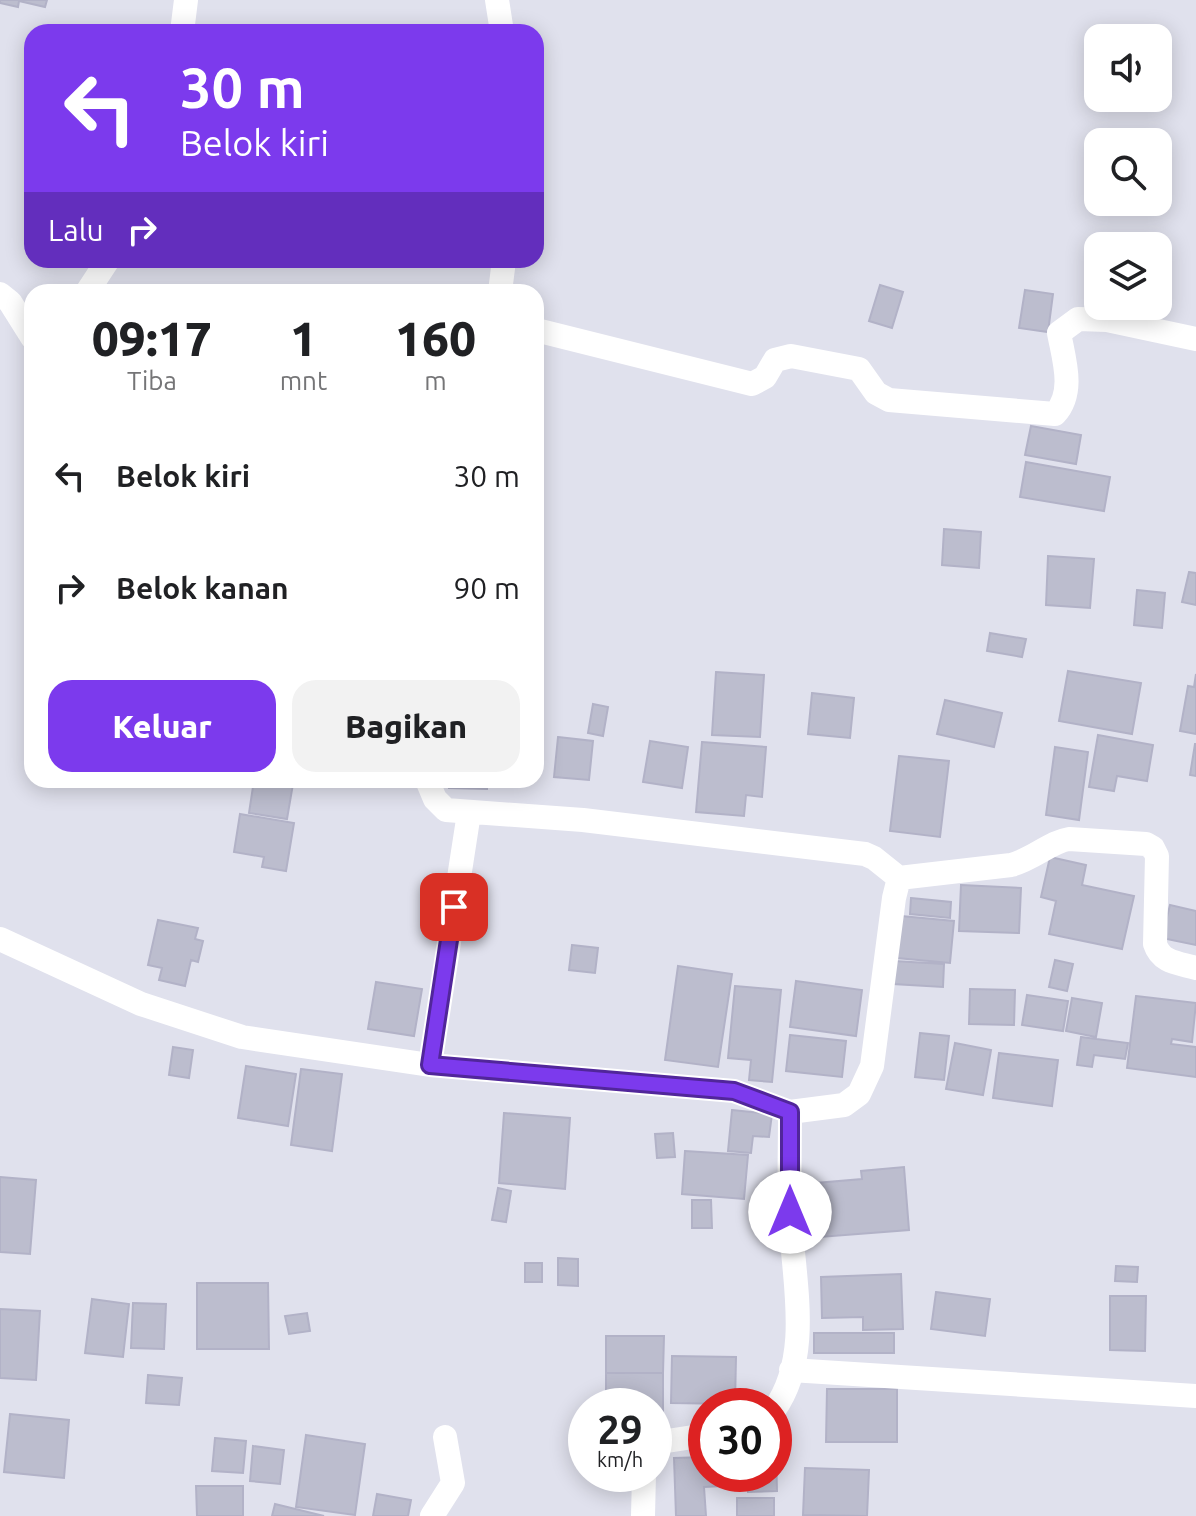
<!DOCTYPE html>
<html lang="id">
<head>
<meta charset="utf-8">
<style>
  :root { --surface:#fff; --page:#f2f2f2; --text:#202124; --muted:#757577; --accent:#7c3aed }
  body { margin:0; font-family:Ubuntu,sans-serif; background:var(--page); color:var(--text); height:100vh; display:flex; flex-direction:column; font-size:30px; white-space:nowrap }
  * { box-sizing:border-box; margin:0 }
  p { font-size:26px; color:var(--muted) }
  .icon { flex:none; width:44px; height:44px; fill:none; stroke:currentColor; stroke-width:2; stroke-linecap:round; stroke-linejoin:round }
  .map { position:relative; flex:1; overflow:hidden }
  .details { position:absolute; left:24px; top:284px; width:520px; height:504px; display:flex; flex-direction:column; background:var(--surface); border-radius:24px; box-shadow:0 4px 20px #0003 }
  .details>* { flex:none }
  .banner { position:absolute; left:24px; top:24px; width:520px; height:244px; border-radius:24px; box-shadow:0 4px 20px #0003; background:#7c3aed; color:#fff; overflow:hidden }
  .tools { position:absolute; left:1084px; top:24px; display:grid; gap:16px }
  .tools a { display:grid; place-items:center; width:88px; height:88px; border-radius:16px; background:var(--surface); box-shadow:0 4px 20px #0003; font-size:40px }
  .speed { position:absolute; left:568px; top:1388px; display:flex; gap:16px; font-size:40px; font-weight:700; text-align:center }
  .speed>* { display:grid; place-content:center; width:104px; height:104px; border-radius:50%; background:var(--surface); box-shadow:0 4px 20px #0003; line-height:1 }
  .speed small { font-size:20px; font-weight:400 }
  .speed .limit { border:12px solid #d22; background:#fff; color:#111 }
  .pin { position:absolute; display:grid; place-items:center; width:68px; height:68px; color:#fff; margin:-34px; border-radius:16px; box-shadow:0 4px 12px #0006 }
  .me { position:absolute; width:88px; margin:-44px; rotate:0deg; stroke-linejoin:round; filter:drop-shadow(0 0 6px #0008) }
  .turn { display:flex; align-items:center; gap:28px; height:168px; padding:0 24px; font-size:36px }
  .turn .icon { width:104px; height:104px; stroke-width:2.5 }
  .turn b { display:block; font-size:56px; line-height:68px }
  .then { display:flex; align-items:center; height:76px; padding:0 24px; background:#0003; gap:16px; font-size:30px }
  .eta { display:flex; justify-content:space-evenly; align-items:center; height:136px; text-align:center }
  .eta b { font-size:48px; font-weight:800; line-height:56px }
  .button { display:flex; gap:16px; margin-top:auto; padding:16px 24px }
  .button a { flex:1; height:92px; border-radius:24px; background:var(--accent); color:#fff; font-size:32px; font-weight:800; line-height:92px; text-align:center }
  .button a+a { background:var(--page); color:var(--text) }
  ul { padding:0; list-style:none }
  li { display:flex; align-items:center; gap:24px; height:112px; padding:0 24px }
  li div { flex:1 }
  li b { display:block; font-size:30px }
  li em { font-style:normal }
  .map>svg:first-child { display:block }
  .building { fill:#bcbdce; stroke:#b2b2c7; stroke-width:2 }
  .lines { fill:none; stroke-linecap:round; stroke-linejoin:round }
  .minor { stroke:#fff; stroke-width:24 }
  .route-casing { stroke:#51269a; stroke-width:20 }
  .route { stroke:#7c3aed; stroke-width:14 }
</style>
</head>
<body>
<div class="map">
<svg width="1196" height="1516" viewBox="0 0 1196 1516">
  <rect width="100%" height="100%" fill="#e0e1ed"/>
  <!-- building -->
  <path class="building" d="M0,0H47L45,7L19,1L18,7L0,3Z
    M880,285L903,292L892,328L869,321Z
    M1025,290L1053,294L1048,332L1019,328Z
    M1031,426L1081,435L1076,464L1025,455Z
    M1026,462L1110,477L1104,511L1020,497Z
    M944,529L981,532L979,568L942,565Z
    M1048,556L1094,559L1090,608L1046,605Z
    M1189,572L1196,573V605L1182,602Z
    M1137,590L1165,593L1162,628L1134,625Z
    M990,633L1026,639L1022,657L987,651Z
    M1068,671L1141,683L1132,734L1059,721Z
    M716,672L764,675L760,737L712,735Z
    M1196,674V734L1180,731L1188,686L1194,687Z
    M812,693L854,698L850,738L808,734Z
    M945,700L1002,713L994,747L937,734Z
    M593,704L608,707L603,736L588,733Z
    M1098,735L1153,745L1147,781L1117,776L1114,791L1089,787Z
    M558,737L593,741L589,780L554,777Z
    M650,741L688,747L682,788L643,782Z
    M702,742L766,747L762,797L746,795L744,816L696,812Z
    M1195,744H1196V776L1190,775Z
    M1055,747L1088,752L1079,820L1046,815Z
    M899,756L949,761L940,837L890,831Z
    M254,780L293,784L287,819L249,813Z
    M449,780H487V789L449,788Z
    M240,814L294,823L286,871L262,867L264,857L234,852Z
    M1050,857L1086,865L1082,885L1134,896L1122,949L1049,934L1056,901L1041,897Z
    M961,885L1021,888L1019,933L959,931Z
    M911,898L951,902L950,918L910,914Z
    M1170,905L1196,911V945L1162,938Z
    M901,916L954,921L950,963L897,958Z
    M158,920L198,928L195,939L203,941L198,962L191,960L185,986L159,980L162,968L148,965Z
    M572,945L598,948L595,973L569,970Z
    M1055,960L1073,964L1067,991L1049,987Z
    M894,961L944,964L943,987L893,984Z
    M678,966L732,974L718,1067L665,1060Z
    M796,981L862,990L856,1036L790,1027Z
    M376,982L422,989L414,1036L368,1029Z
    M735,986L781,990L772,1082L749,1080L751,1060L728,1058Z
    M970,989L1015,990L1014,1025L969,1024Z
    M1027,995L1068,1001L1063,1031L1022,1025Z
    M1136,996L1196,1003L1192,1042L1172,1039L1171,1044L1196,1047V1077L1127,1068Z
    M1072,998L1102,1003L1096,1037L1066,1031Z
    M920,1033L949,1036L944,1080L915,1077Z
    M790,1035L846,1041L842,1077L786,1071Z
    M1081,1037L1128,1043L1125,1059L1094,1055L1092,1067L1077,1065Z
    M955,1043L991,1050L983,1095L946,1089Z
    M173,1047L193,1050L189,1078L169,1075Z
    M999,1053L1058,1060L1052,1106L993,1098Z
    M246,1066L296,1074L288,1126L238,1118Z
    M301,1069L342,1074L332,1151L291,1145Z
    M732,1110L772,1114L769,1137L753,1136L751,1153L728,1151Z
    M504,1113L570,1118L565,1189L499,1183Z
    M673,1133L675,1157L657,1158L655,1134Z
    M685,1151L748,1155L744,1199L682,1194Z
    M904,1167L909,1230L820,1237L816,1183L862,1179L861,1171Z
    M0,1177L36,1180L30,1254L0,1252Z
    M498,1188L511,1191L506,1222L492,1220Z
    M692,1200H711L712,1228H692Z
    M558,1258L578,1259V1286L558,1285Z
    M525,1263H542V1282H525Z
    M1116,1266L1138,1267L1137,1282L1115,1281Z
    M901,1274L903,1329L863,1330V1317L822,1318L821,1277Z
    M197,1283H268L269,1349H197Z
    M936,1292L990,1299L985,1336L931,1329Z
    M1110,1296H1146L1145,1351L1110,1350Z
    M92,1299L129,1304L123,1357L85,1353Z
    M133,1303L166,1304L164,1349L131,1348Z
    M0,1309L40,1311L36,1380L0,1378Z
    M307,1313L310,1331L289,1334L285,1316Z
    M814,1333H894V1353H814Z
    M606,1336H664L663,1373H606Z
    M672,1356L736,1357L735,1404L671,1403Z
    M606,1373H663V1421H654V1406H606Z
    M148,1375L182,1378L179,1405L146,1403Z
    M827,1389H897V1442H826Z
    M10,1414L69,1420L64,1478L4,1472Z
    M306,1435L365,1444L355,1515L296,1507Z
    M215,1438L246,1441L243,1473L212,1471Z
    M253,1446L284,1450L280,1484L250,1481Z
    M776,1455L777,1491L748,1492V1474H774Z
    M706,1457V1474H740L741,1485L704,1487L706,1516H676L674,1458Z
    M805,1468L869,1470L867,1516L803,1515Z
    M196,1486H243V1516H197Z
    M377,1494L411,1500L408,1516H373Z
    M737,1498H774V1516H737Z
    M275,1504L324,1516H272Z"/>
  <g class="lines">
    <!-- minor -->
    <path class="minor" d="M497,0L502,32
      M182,32L186,0
      M87,292L108,260
      M500,292L504,260
      M0,294L10,302L32,337
      M536,330L752,384L765,377L775,360L791,356L859,369L876,393L889,400L1055,414C1075,392 1064,360 1059,333L1078,319L1107,320L1196,339
      M427,780L435,799L446,810L583,820L865,854L874,858L899,878
      M0,939L141,1004L242,1037L430,1065L734,1091L790,1112L844,1105L859,1094L872,1066L894,898L899,878L1011,865C1034,859 1050,842 1069,839L1146,844L1153,848L1157,856L1155,944C1161,963 1179,963 1196,968
      M430,1065L469,813
      M791,1370L1196,1396
      M774,1410C814,1354 792,1276 790,1211C789,1178 790,1145 790,1112
      M654,1443L706,1435
      M432,1516L453,1483L445,1437
      M643,1516L644,1474"/>
  </g>
  <g class="lines">
    <!-- route casing -->
    <g class="route-casing">
      <path id="route" d="M454,907L430,1065L734,1091L790,1112V1212"/>
    </g>
    <!-- route -->
    <use href="#route" class="route"/>
  </g>
</svg>
<div class="tools">
<a><svg class="icon" aria-label="sound" viewBox="0 0 24 24"><path d="M4 9h4l5-4v14l-5-4H4zM17 9q2 3 0 6"/></svg></a>
<a><svg class="icon" aria-label="search" viewBox="0 0 24 24"><circle cx="10" cy="10" r="6"/><path d="M15 15l6 6"/></svg></a>
<a><svg class="icon" aria-label="layers" viewBox="0 0 24 24"><path d="M12 4l9 5-9 5-9-5zM3 14l9 5 9-5"/></svg></a>
</div>
<div class="speed"><div>29<small>km/h</small></div><div class="limit">30</div></div>
<div class="pin" style="left:454px;top:907px;background:#d93025"><svg class="icon" aria-label="arrive" viewBox="0 0 24 24"><path d="M6 21V4h12l-3 4 3 4H6"/></svg></div>
<svg class="me" style="left:790px;top:1212px" viewBox="-20 -20 40 40"><circle r="19" fill="#fff"/><path d="M0-13L10 11 0 6-10 11z" fill="#7c3aed"/></svg>
<div class="banner">
<div class="turn"><svg class="icon" aria-label="left" viewBox="0 0 24 24"><path d="M17 20v-9H6M10 6l-5 5 5 5"/></svg><div><b>30 m</b>Belok kiri</div></div>
<div class="then">Lalu<svg class="icon" aria-label="right" viewBox="0 0 24 24"><path d="M7 20v-9h11M14 6l5 5-5 5"/></svg></div>
</div>
<section class="details">
<div class="eta">
<div><b>09:17</b><p>Tiba</p></div>
<div><b>1</b><p>mnt</p></div>
<div><b>160</b><p>m</p></div>
</div>
<ul>
<li><svg class="icon" aria-label="left" viewBox="0 0 24 24"><path d="M17 20v-9H6M10 6l-5 5 5 5"/></svg><div><b>Belok kiri</b></div><em>30 m</em></li>
<li><svg class="icon" aria-label="right" viewBox="0 0 24 24"><path d="M7 20v-9h11M14 6l5 5-5 5"/></svg><div><b>Belok kanan</b></div><em>90 m</em></li>
</ul>
<div class="button"><a>Keluar</a><a>Bagikan</a></div>
</section>
</div>
</body>
</html>
